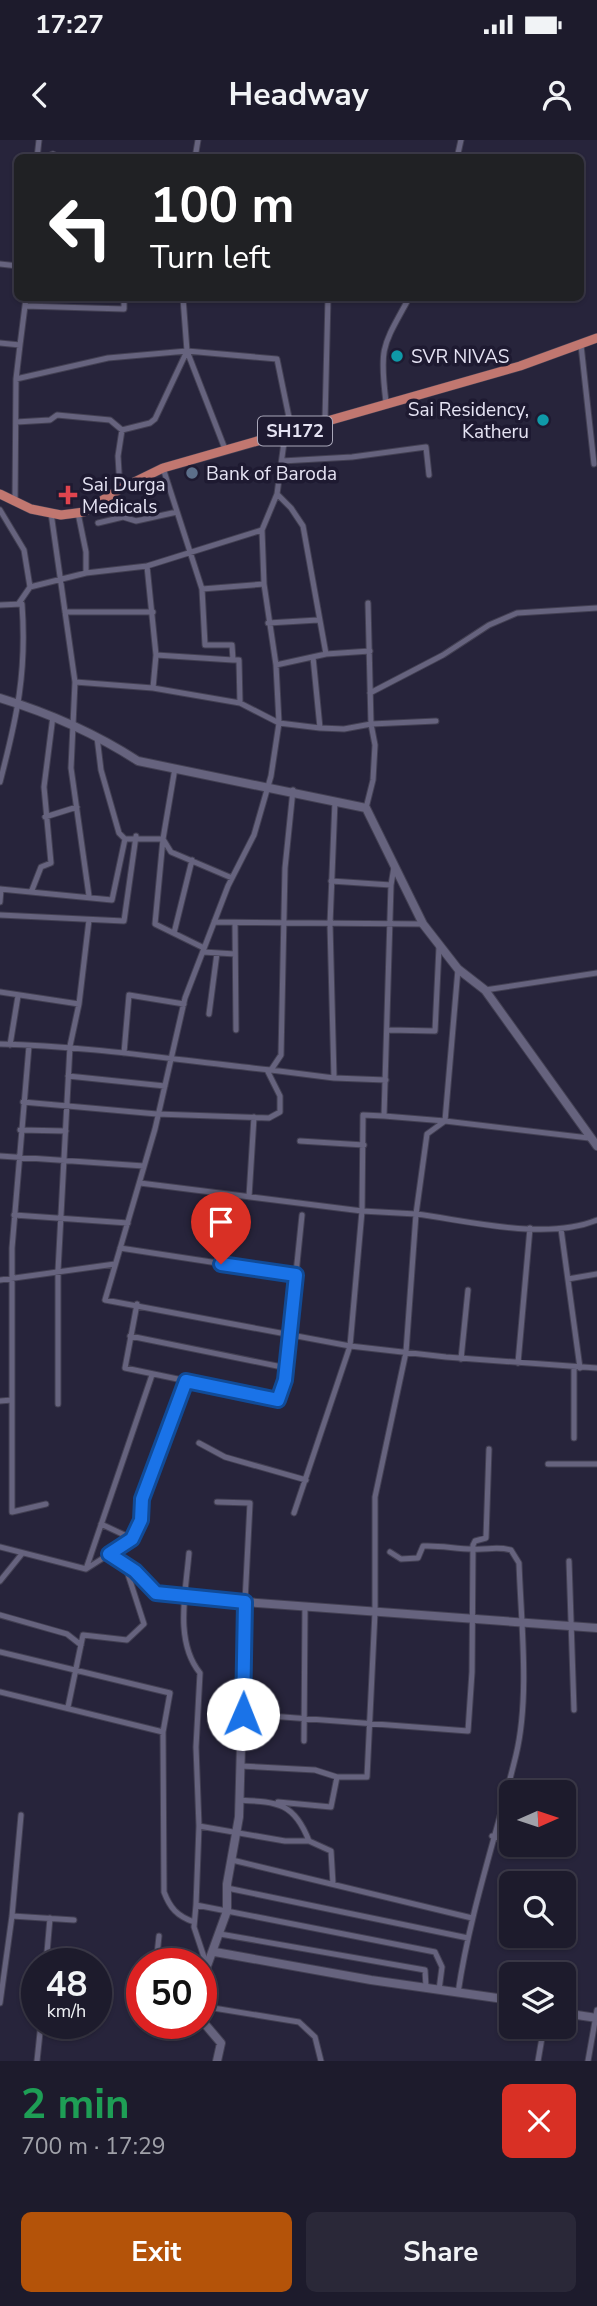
<!DOCTYPE html>
<html lang="en">
<head>
<meta charset="utf-8">
<style>
  :root { --surface:#1d1b2c; --page:#2a2838; --text:#f1f3f6; --muted:#a0a1a9; --line:#3b3948; --accent:#b45309 }
  body { margin:0; font-family:"Nunito Sans",sans-serif; background:var(--page); color:var(--text); height:100vh; display:flex; flex-direction:column; font-size:26px; white-space:nowrap }
  * { box-sizing:border-box; margin:0 }
  p { font-size:23px; color:var(--muted) }
  .icon { flex:none; width:38px; height:38px; fill:none; stroke:currentColor; stroke-width:2; stroke-linecap:round; stroke-linejoin:round }
  .map { position:relative; height:1921px; overflow:hidden }
  .panel { display:flex; flex-direction:column; background:var(--surface); flex:1 }
  .panel>* { flex:none }
  .top-card { position:absolute; left:14px; top:14px; width:570px; height:147px; border-radius:10px; box-shadow:0 2px 5px #0004,0 0 0 2px var(--line); background:#202124; color:#fff; overflow:hidden }
  .needle { width:46px; rotate:87deg }
  .buttons { position:absolute; left:499px; top:1640px; display:grid; gap:14px }
  .buttons a { display:grid; place-items:center; width:77px; height:77px; border-radius:10px; background:var(--surface); box-shadow:0 2px 5px #0004,0 0 0 2px var(--line); font-size:35px }
  .speed { position:absolute; left:21px; top:1808px; display:flex; gap:14px; font-size:35px; font-weight:700; text-align:center }
  .speed>* { display:grid; place-content:center; width:91px; height:91px; border-radius:50%; background:var(--surface); box-shadow:0 2px 5px #0004,0 0 0 2px var(--line); line-height:1 }
  .speed small { font-size:18px; font-weight:400 }
  .speed .limit { border:10px solid #d22; background:#fff; color:#111 }
  .pin { position:absolute; display:grid; place-items:center; width:60px; height:60px; color:#fff; margin:-72px -30px; border-radius:50% 50% 50% 0; rotate:-45deg; box-shadow:0 0 7px #0007 }
  .pin .icon { rotate:45deg }
  .me { position:absolute; width:77px; margin:-38px; rotate:1deg; stroke-linejoin:round; filter:drop-shadow(0 0 5px #0008) }
  .turn { display:flex; align-items:center; gap:24px; height:147px; padding:0 21px; font-size:32px }
  .turn .icon { width:91px; height:91px; stroke-width:2.5 }
  .turn b { display:block; font-size:49px; line-height:60px }
  .round { display:grid; place-items:center; flex:none; width:74px; height:74px; border-radius:10px; background:var(--page) }
  .headline { display:flex; align-items:center; justify-content:space-between; height:119px; padding:0 21px }
  h1 { font-size:42px; font-weight:700; line-height:52px; color:#1e9e55 }
  .primary-button { display:flex; gap:14px; margin-top:auto; padding:14px 21px }
  .primary-button a { flex:1; height:80px; border-radius:10px; background:var(--accent); color:#fff; font-size:28px; font-weight:700; line-height:80px; text-align:center }
  .primary-button a+a { background:var(--page); color:var(--text) }
  .status { display:flex; justify-content:space-between; align-items:center; height:49px; padding:0 35px; background:var(--surface); direction:ltr }
  .status svg { height:19px; fill:currentColor }
  header { display:flex; justify-content:space-between; align-items:center; height:91px; padding:0 21px; background:var(--surface); font-size:32px; font-weight:700 }
  .map>svg:first-child { display:block }
  .lines { fill:none; stroke-linecap:round; stroke-linejoin:round }
  .street-casing { stroke:#434053; stroke-width:7 }
  .secondary-casing { stroke:#434053; stroke-width:10 }
  .primary-casing { stroke:#434053; stroke-width:10 }
  .street { stroke:#66637e; stroke-width:5 }
  .secondary { stroke:#66637e; stroke-width:8 }
  .primary { stroke:#c17770; stroke-width:9 }
  .route-casing { stroke:#114b97; stroke-width:18 }
  .route { stroke:#1a73e8; stroke-width:12 }
  .culture-dot { fill:#0f9aa8; stroke:#1e1a31; stroke-width:2.5 }
  .service-dot { fill:#5c6f8a; stroke:#1e1a31; stroke-width:2.5 }
  .health-dot { fill:#e0444e; stroke:#1e1a31; stroke-width:2.5 }
  .labels { text-anchor:middle; stroke-width:7; stroke-linejoin:round; paint-order:stroke }
  .shield { fill:#1e1a31; stroke:#a9a7b9; stroke-width:2 }
  .shield-label { font-size:18px; font-weight:bold; fill:#e5e3f3 }
  .poi-label { font-size:19px; fill:#e5e3f3; stroke:#1e1a31; text-anchor:start }
</style>
</head>
<body>
<div class="status"><b>17:27</b><svg viewBox="0 0 49 12"><path d="M0 12V9h3v3zM5 12V6h3v6zM10 12V3h3v9zM15 12V0h3v12zM26 1h20v11H26zM47 4h2v5h-2z"/></svg></div>
<header><svg class="icon" aria-label="back" viewBox="0 0 24 24"><path d="M15 5l-7 7 7 7"/></svg>Headway<svg class="icon" aria-label="person" viewBox="0 0 24 24"><circle cx="12" cy="8" r="4"/><path d="M4 21q1-7 8-7t8 7"/></svg></header>
<div class="map">
<svg width="597" height="1921" viewBox="0 0 597 1921">
  <rect width="100%" height="100%" fill="#27243b"/>
  <g class="lines">
    <!-- street casing -->
    <g class="street-casing">
      <path id="street" d="M37,18L39,0
        M45,18L53,14L60,18
        M195,18L198,0
        M457,18L461,0
        M0,124L18,126
        M183,158L187,211L225,309
        M25,166L124,169V158
        M0,203L20,205L26,158
        M581,205L594,324
        M187,211L277,219L292,292
        M386,262C379,206 383,206 409,158
        M325,280L328,158
        M16,282L50,280L57,275L110,280L122,290L150,283L155,279L187,211L108,218L16,239L20,205
        M285,295L277,354L262,390L264,444L276,525L279,583L271,636L254,695L228,746L185,858L155,989L105,1160L350,1206L446,1217L597,1228
        M282,321L352,317L426,307L429,335
        M163,328L202,449L205,505H232L233,520H239L240,563
        M120,349L118,316L122,290
        M15,362L16,239
        M0,370L24,410L30,447
        M51,373L75,542L71,628L89,756
        M78,373L86,412V433
        M98,383L123,377L136,381L177,372
        M147,426L156,515L153,548
        M202,449L264,444
        M19,463L30,447L86,433L147,426L262,390
        M0,465L22,464C27,532 17,577 0,642
        M65,472H153
        M268,483L318,480
        M326,514L370,511
        M156,515L233,520
        M313,517L320,588
        M276,525L326,514L303,386L291,368L277,354
        M75,542L153,548L240,563L279,583L320,588L344,589L371,584L436,581
        M370,553L443,515L489,485L517,473L597,468
        M175,628L163,699L155,784L204,808
        M335,661L330,784L334,938L386,940
        M366,668L373,640L375,605L371,584L368,463
        M45,677L77,667
        M125,699H163L171,712L232,738
        M331,741L391,745
        M0,749L112,760L125,699L119,693L101,630L97,597
        M32,750L41,727L51,723L44,647L53,576
        M0,762L1,749
        M0,775L124,781L136,696
        M214,782L423,784
        M235,783L236,890
        M174,793L192,720
        M203,812L235,814
        M458,829L445,981L589,998
        M485,850L597,833
        M0,852L79,864L70,906L58,1131V1264
        M79,864L89,780
        M209,874L217,813
        M389,890L435,891L439,807
        M0,904C92,906 181,921 271,930L281,915L285,728L293,650
        M10,905L18,856
        M29,906L12,1108V1372L46,1364
        M124,913L129,855L184,864
        M271,930L334,938
        M68,936L165,946
        M23,962L157,974L269,978L280,972V956L267,930
        M20,990L66,991
        M300,1001L364,1005
        M0,1016L144,1026
        M140,1043L362,1071L416,1074L427,994L445,981L384,976L391,745L394,727
        M249,1057L254,977
        M14,1075L128,1083
        M561,1089L580,1228
        M120,1108L296,1135
        M568,1139L597,1134
        M0,1140L115,1124
        M137,1164L125,1228L278,1260L285,1240L302,1075
        M130,1196L287,1228
        M461,1219L468,1150
        M518,1223L530,1088
        M0,1261L12,1260
        M574,1298V1228
        M199,1303L225,1317L306,1340
        M548,1324H597
        M294,1373L350,1206L362,1071L363,975L384,976
        M101,1384L133,1399
        M0,1407L86,1429L133,1399L141,1380L143,1358L186,1241
        M390,1412L401,1419L418,1418L423,1406C440,1405 456,1409 473,1409C487,1410 497,1406 511,1410L519,1423C521,1482 530,1557 516,1615C497,1694 470,1771 458,1853
        M189,1413C186,1451 174,1501 200,1533L196,1607L199,1686L196,1765L435,1812L442,1827L439,1850
        M109,1414L135,1431L156,1453L245,1462L250,1363L217,1362
        M569,1421L574,1570
        M86,1429L152,1235
        M0,1441L21,1415
        M0,1475L67,1494L81,1505
        M0,1512L170,1553L163,1592L0,1552
        M68,1567L83,1495L127,1500L144,1484L125,1425
        M243,1574L468,1591L472,1532L473,1405L475,1401L486,1398L489,1309
        M163,1592L164,1752C170,1768 177,1776 194,1782
        M304,1601L305,1466
        M240,1626L315,1630L337,1637H367L375,1472V1357L406,1212L416,1074C470,1081 546,1101 597,1080
        M239,1660C277,1662 294,1662 309,1701L331,1711L333,1744
        M278,1662L331,1667L337,1637
        M199,1686L285,1701H309
        M492,1696L511,1702
        M519,1704L543,1712
        M232,1720L472,1778
        M227,1748L468,1798
        M196,1765L194,1787L207,1826
        M12,1776L74,1780
        M220,1794L425,1830L426,1847
        M46,1824L50,1778
        M156,1824L159,1796
        M0,1863L12,1776L21,1675
        M201,1866L299,1882L315,1897L321,1921
        M37,1921L41,1883
        M538,1921L544,1886
        M588,1921L597,1870"/>
    </g>
    <!-- secondary casing -->
    <g class="secondary-casing">
      <path id="secondary" d="M0,558C49,573 95,593 138,621L366,668L423,784L458,829L485,850L597,1006
        M215,1812L371,1840L511,1860
        M564,1873L597,1878
        M217,1921L221,1903L204,1883V1863L207,1826L227,1771V1744L239,1677L245,1462L597,1488"/>
    </g>
    <!-- primary casing -->
    <g class="primary-casing">
      <path id="primary" d="M0,354L31,369L61,375L84,372L120,349L163,328L520,226L597,198"/>
    </g>
    <!-- street -->
    <use href="#street" class="street"/>
    <!-- secondary -->
    <use href="#secondary" class="secondary"/>
    <!-- primary -->
    <use href="#primary" class="primary"/>
  </g>
  <g class="lines">
    <!-- route casing -->
    <g class="route-casing">
      <path id="route" d="M221,1124L296,1135L285,1240L278,1260L186,1241L142,1359L141,1380L132,1399L109,1414L135,1431L156,1453L245,1462L243,1574"/>
    </g>
    <!-- route -->
    <use href="#route" class="route"/>
  </g>
  <!-- markers -->
  <g class="culture-dot">
    <circle cx="397" cy="216" r="7"/>
    <circle cx="543" cy="280" r="7"/>
  </g>
  <circle class="service-dot" cx="192" cy="333" r="7"/>
  <path class="health-dot" d="M64.5 344.5h7v7h7v7h-7v7h-7v-7h-7v-7h7z"/>
  <g class="labels">
    <!-- shield labels -->
    <rect class="shield" x="258" y="276.5" width="74" height="29" rx="5"/>
    <g class="shield-label">
      <text x="295" y="297">SH172</text>
    </g>
    <!-- poi labels -->
    <g class="poi-label">
      <text x="411" y="223">SVR NIVAS</text>
      <text x="529" y="276" text-anchor="end">Sai Residency,<tspan x="529" dy="22">Katheru</tspan></text>
      <text x="206" y="340">Bank of Baroda</text>
      <text x="82" y="351">Sai Durga<tspan x="82" dy="22">Medicals</tspan></text>
    </g>
  </g>
</svg>
<div class="buttons">
<a><svg class="needle" viewBox="-14 -14 28 28"><path d="M0-13l5 13h-10z" fill="#e53935"/><path d="M0 13l5-13h-10z" fill="#a0a1a9"/></svg></a>
<a><svg class="icon" aria-label="search" viewBox="0 0 24 24"><circle cx="10" cy="10" r="6"/><path d="M15 15l6 6"/></svg></a>
<a><svg class="icon" aria-label="layers" viewBox="0 0 24 24"><path d="M12 4l9 5-9 5-9-5zM3 14l9 5 9-5"/></svg></a>
</div>
<div class="speed"><div>48<small>km/h</small></div><div class="limit">50</div></div>
<div class="pin" style="left:221px;top:1124px;background:#d93025"><svg class="icon" aria-label="arrive" viewBox="0 0 24 24"><path d="M6 21V4h12l-3 4 3 4H6"/></svg></div>
<svg class="me" style="left:243px;top:1574px" viewBox="-20 -20 40 40"><circle r="19" fill="#fff"/><path d="M0-13L10 11 0 6-10 11z" fill="#1a73e8"/></svg>
<div class="top-card">
<div class="turn"><svg class="icon" aria-label="left" viewBox="0 0 24 24"><path d="M17 20v-9H6M10 6l-5 5 5 5"/></svg><div><b>100 m</b>Turn left</div></div>
</div>
</div>
<section class="panel">
<div class="headline"><div><h1>2 min</h1><p>700 m · 17:29</p></div><a class="round" style="background:#d93025;color:#fff"><svg class="icon" aria-label="close" viewBox="0 0 24 24"><path d="M6 6l12 12M18 6L6 18"/></svg></a></div>
<div class="primary-button"><a>Exit</a><a>Share</a></div>
</section>
</body>
</html>
